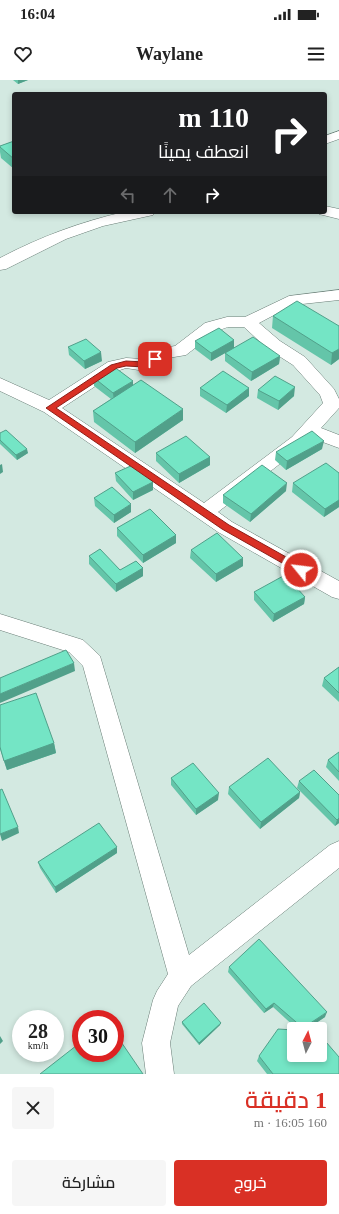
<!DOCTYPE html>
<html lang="ar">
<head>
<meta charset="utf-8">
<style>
  :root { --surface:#fff; --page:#f6f6f6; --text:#222; --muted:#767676; --accent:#d93025 }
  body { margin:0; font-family:"Times New Roman",Cairo,serif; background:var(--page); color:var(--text); direction:rtl; height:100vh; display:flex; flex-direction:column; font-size:15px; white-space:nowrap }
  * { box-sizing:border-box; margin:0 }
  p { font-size:13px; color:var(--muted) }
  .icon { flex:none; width:22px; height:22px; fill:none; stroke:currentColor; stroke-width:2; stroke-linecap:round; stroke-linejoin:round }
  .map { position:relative; height:994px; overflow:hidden; direction:ltr }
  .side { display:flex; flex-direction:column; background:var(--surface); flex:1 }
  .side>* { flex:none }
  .banner { position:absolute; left:12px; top:12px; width:315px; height:122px; border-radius:4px; box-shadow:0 2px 6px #0003; direction:rtl; background:#202124; color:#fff; overflow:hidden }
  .needle { width:26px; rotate:6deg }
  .tools { position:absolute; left:287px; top:942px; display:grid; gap:8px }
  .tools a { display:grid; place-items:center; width:40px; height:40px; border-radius:4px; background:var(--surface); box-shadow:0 2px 6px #0003; font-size:20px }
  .speed { position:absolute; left:12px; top:930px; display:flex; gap:8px; font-size:20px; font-weight:700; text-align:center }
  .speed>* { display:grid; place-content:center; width:52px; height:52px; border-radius:50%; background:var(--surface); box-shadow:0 2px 6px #0003; line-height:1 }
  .speed small { font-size:10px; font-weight:400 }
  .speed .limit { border:6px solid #d22; background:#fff; color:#111 }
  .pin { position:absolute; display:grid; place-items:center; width:34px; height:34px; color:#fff; margin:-17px; border-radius:8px; box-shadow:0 2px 6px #0006 }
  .me { position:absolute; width:44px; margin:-22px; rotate:299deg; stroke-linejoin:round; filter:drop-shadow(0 0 3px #0008) }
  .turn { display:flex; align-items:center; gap:14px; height:84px; padding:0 12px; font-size:18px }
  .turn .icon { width:52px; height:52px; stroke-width:2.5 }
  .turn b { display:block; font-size:28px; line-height:34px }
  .lanes { display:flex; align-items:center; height:38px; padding:0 12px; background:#0003; justify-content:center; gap:20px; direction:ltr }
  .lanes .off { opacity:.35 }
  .round { display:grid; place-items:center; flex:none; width:42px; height:42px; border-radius:4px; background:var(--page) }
  .overview { display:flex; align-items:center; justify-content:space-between; height:68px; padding:0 12px }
  h1 { font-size:24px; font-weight:600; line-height:30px; color:var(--accent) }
  .cta { display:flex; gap:8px; margin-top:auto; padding:8px 12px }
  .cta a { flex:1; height:46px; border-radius:4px; background:var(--accent); color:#fff; font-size:16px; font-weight:600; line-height:46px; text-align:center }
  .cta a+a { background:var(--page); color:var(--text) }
  .status { display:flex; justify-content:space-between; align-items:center; height:28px; padding:0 20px; background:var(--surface); direction:ltr }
  .status svg { height:11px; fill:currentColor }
  header { display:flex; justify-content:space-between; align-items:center; height:52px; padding:0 12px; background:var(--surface); font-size:18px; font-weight:600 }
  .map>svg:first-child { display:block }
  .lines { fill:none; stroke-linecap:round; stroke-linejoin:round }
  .minor-casing { stroke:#687c75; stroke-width:1 }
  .tertiary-casing { stroke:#687c75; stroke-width:1 }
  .minor { fill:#fff; fill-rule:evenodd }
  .tertiary { fill:#fff; fill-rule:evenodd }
  .wall { fill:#64c5a9 }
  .shaded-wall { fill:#51a08a }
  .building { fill:#74e5c5; stroke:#51a08a }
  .route { fill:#d93025; stroke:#8d1f18 }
</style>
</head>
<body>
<div class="status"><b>16:04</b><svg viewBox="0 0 49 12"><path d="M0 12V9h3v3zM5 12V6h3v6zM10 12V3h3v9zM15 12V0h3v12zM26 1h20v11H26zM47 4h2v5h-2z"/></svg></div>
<header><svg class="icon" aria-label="menu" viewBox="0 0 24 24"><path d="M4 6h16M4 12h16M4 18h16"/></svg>Waylane<svg class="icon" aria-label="heart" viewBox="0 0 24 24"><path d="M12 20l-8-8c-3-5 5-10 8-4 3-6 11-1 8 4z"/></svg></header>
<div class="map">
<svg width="339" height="994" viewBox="0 0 339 994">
  <rect width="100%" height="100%" fill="#d3e9e1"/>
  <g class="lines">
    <!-- minor casing -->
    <g class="minor-casing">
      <path id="minor" d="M339,51V59L325,64V56Z
        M339,210V220L293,225L259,243L280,261L305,277L334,309L339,319V328L321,348L339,355V368L312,358L304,365L218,432L232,442L339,501V519L332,517L218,452L44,332L0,311V298L49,320L108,282L126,278L142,279L158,269L175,266L205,243L227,237H245L289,216ZM228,247H244L268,269L293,285L320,315L323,323L292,357L204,423L62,328L120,290L126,288L145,291L151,289L168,278L186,275L217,251Z
        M0,534L83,560L100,576L189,875L330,765L339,761V788L191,906L178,926L170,963L174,994H146L142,963L153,920L157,911L168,894L83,586L69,572L0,550Z"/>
    </g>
    <!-- tertiary casing -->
    <g class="tertiary-casing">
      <path id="tertiary" d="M325,126L339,129V139L319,134L318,132H325Z
        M124,132H155L153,135L103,146L66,159L6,189L0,190V178C40,157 80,142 124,132Z"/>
    </g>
    <!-- minor -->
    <use href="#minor" class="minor"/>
    <!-- tertiary -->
    <use href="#tertiary" class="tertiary"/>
  </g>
  <!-- wall -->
  <path class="wall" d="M13,0H28L18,4Z
    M14,61V89L1,78L0,72V66Z
    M273,236L339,246V279L331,285L272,248Z
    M234,260V268L280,276L279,284L251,301L225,281V273L211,281L195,269V261Z
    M68,267L102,281L85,289L69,275Z
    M93,297L133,305L183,340L135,373L94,342L93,331L111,319L94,306Z
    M200,308H249V316L226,333L200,316Z
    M258,310L294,316L278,330L257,318Z
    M0,353L28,373L17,380L0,364Z
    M322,369L286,390L275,380L276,372Z
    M156,373L210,377V385L179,403L156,381Z
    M115,393L153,402V410L133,420L116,401Z
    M339,393V427L324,437L292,412L293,403Z
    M286,411L250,442L223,423V415Z
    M94,418L131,432L114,443L95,426Z
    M117,448L176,455V463L143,483L117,456Z
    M191,470L243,486L216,502L190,478Z
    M89,476L120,490L143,488V496L116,512L89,484Z
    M254,512L305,517L304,524L273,542L254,520Z
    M339,587V622L322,606L324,598Z
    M0,625L54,663L56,673L7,690L0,669Z
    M339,672V701L326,687L328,680Z
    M171,698L218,720L196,735L171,705Z
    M299,701L339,715V743L335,746L297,708Z
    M229,707L300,712L299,718L260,749L228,714Z
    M117,773L56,813L40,788L38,782Z
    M229,887L325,937L307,949H297L273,927L264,933L228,892Z
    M182,942L220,945L199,965L182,944Z
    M259,976L339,994H267L257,981Z"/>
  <!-- shaded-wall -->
  <path class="shaded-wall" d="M18,0H28L18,4Z
    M234,260V268L211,281V273Z
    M339,269V279L331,285L332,273Z
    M101,272L102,281L85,289L84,281Z
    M280,276L279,284L251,301L252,292Z
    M133,301V310L114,321L113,313Z
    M295,307L294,316L278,330L279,321Z
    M249,308V316L226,333L227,325Z
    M183,329V340L135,373V362Z
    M324,361L322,369L286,390L287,381Z
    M27,369L28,373L17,380L16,375Z
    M210,377V385L179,403V394Z
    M2,384L3,392L0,394V385Z
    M153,402V410L133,420V412Z
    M287,403L286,411L250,442L251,434Z
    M339,420V427L324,437L325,429Z
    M131,424V432L114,443V435Z
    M176,455V463L143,483V475Z
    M243,478V486L216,502V494Z
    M143,488V496L116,512V504Z
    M305,517L304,524L273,542L274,534Z
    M74,583L75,591L0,623V614Z
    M54,663L56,673L7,690L4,681Z
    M300,712L299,718L260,749L261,742Z
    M219,713L218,720L196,735V729Z
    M339,738V743L335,746L337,740Z
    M18,747L19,753L2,761L0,754Z
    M117,767V773L56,813L55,807Z
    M274,923L273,927L264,933L266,929Z
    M327,932L325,937L307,949H303Z
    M221,943L220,945L199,965V963Z
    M0,956L3,961L0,964Z"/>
  <!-- building -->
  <path class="building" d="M14,61V79L0,67V66Z
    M297,221L339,246V269L332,273L273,236Z
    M219,248L234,260L211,273L195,261Z
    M253,257L280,276L252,292L225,273Z
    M86,259L101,272L84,281L68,267Z
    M113,286L133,301L113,313L93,297Z
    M223,291L249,308L227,325L200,308Z
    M275,296L295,307L279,321L258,310Z
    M141,300L183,329L135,362L93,331Z
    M6,350L27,369L16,375L0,360V353Z
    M312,351L324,361L287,381L276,372Z
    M186,356L210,377L179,394L156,373Z
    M326,383L339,393V420L325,429L293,403Z
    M135,384L153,402L133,412L115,393Z
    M262,385L287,403L251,434L223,415Z
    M112,407L131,424L114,435L94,418Z
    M150,429L176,455L143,475L117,448Z
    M217,453L243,478L216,494L191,470Z
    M100,469L120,490L136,481L143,488L116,504L89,476Z
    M285,495L305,517L274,534L254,512Z
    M66,570L74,583L0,614V598Z
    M339,587V613L324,598Z
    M36,613L54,663L4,681L0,667V625Z
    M339,672V692L328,680Z
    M268,678L300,712L261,742L229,707Z
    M193,683L219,713L196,729L171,698Z
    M314,690L339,715V738L337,740L299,701Z
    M2,709L18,747L0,754V710Z
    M99,743L117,767L55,807L38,782Z
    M259,859L327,932L303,948L274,923L266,929L229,887Z
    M204,923L221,943L199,963L182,942Z
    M278,949L294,950V975H320V955L339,977V994H273L259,976Z
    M115,953L143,994H40L81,962V973H115Z"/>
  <!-- route -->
  <path class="route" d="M155,276L157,277V280L145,287L126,286L117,288L56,328L229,445L304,487L306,490L304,492H298L222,449L46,328L111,285L126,281L144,282Z"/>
</svg>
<div class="tools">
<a><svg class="needle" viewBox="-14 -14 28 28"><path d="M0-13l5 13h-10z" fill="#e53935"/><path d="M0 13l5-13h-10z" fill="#767676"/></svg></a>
</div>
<div class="speed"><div>28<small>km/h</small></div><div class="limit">30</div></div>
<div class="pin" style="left:155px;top:279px;background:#d93025"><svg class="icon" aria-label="arrive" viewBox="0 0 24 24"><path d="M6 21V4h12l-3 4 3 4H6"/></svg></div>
<svg class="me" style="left:301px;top:490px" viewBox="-20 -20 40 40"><circle r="17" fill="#d93025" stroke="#fff" stroke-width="3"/><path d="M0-11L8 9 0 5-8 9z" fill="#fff"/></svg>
<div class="banner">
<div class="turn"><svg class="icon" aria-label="right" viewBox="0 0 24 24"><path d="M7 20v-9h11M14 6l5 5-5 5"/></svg><div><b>110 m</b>انعطف يمينًا</div></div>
<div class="lanes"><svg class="icon off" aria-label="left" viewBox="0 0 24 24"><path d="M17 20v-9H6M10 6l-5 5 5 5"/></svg><svg class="icon off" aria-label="ahead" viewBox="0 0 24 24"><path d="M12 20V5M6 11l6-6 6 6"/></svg><svg class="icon" aria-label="right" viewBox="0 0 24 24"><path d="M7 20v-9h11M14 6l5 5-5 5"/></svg></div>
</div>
</div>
<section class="side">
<div class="overview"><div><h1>1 دقيقة</h1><p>160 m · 16:05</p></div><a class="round"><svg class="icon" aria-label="close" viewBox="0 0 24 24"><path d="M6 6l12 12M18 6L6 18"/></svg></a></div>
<div class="cta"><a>خروج</a><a>مشاركة</a></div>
</section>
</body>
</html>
